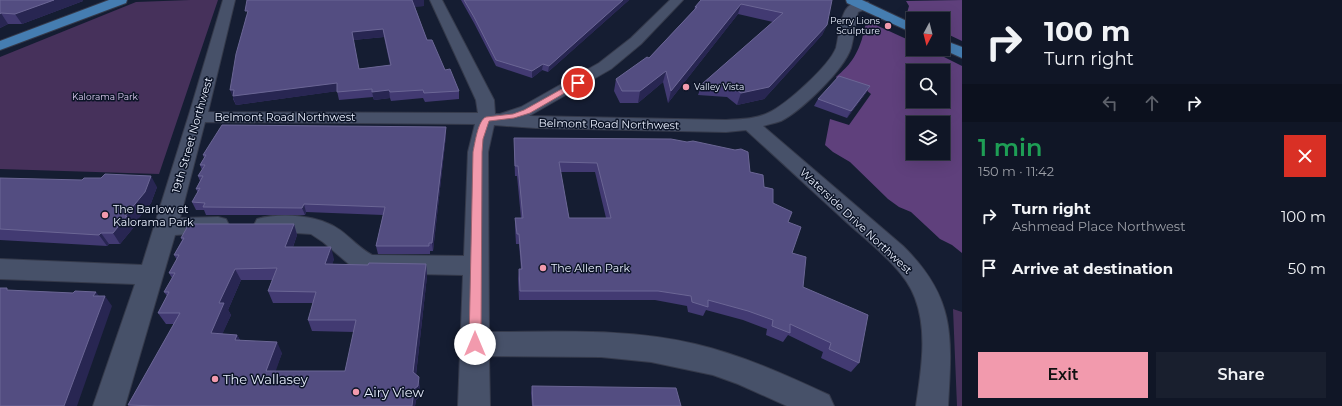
<!DOCTYPE html>
<html lang="en">
<head>
<meta charset="utf-8">
<style>
  :root { --surface:#101626; --page:#191f2e; --text:#f1f3f6; --muted:#9c9fa7; --line:#303543; --accent:#f29aad }
  body { margin:0; font-family:Montserrat,sans-serif; background:var(--page); color:var(--text); height:100vh; display:flex; flex-direction:column; font-size:15px; white-space:nowrap }
  * { box-sizing:border-box; margin:0 }
  p { font-size:13px; color:var(--muted) }
  .icon { flex:none; width:22px; height:22px; fill:none; stroke:currentColor; stroke-width:2; stroke-linecap:round; stroke-linejoin:round }
  .map { position:relative; flex:1; overflow:hidden }
  .drawer { display:flex; flex-direction:column; background:var(--surface); width:380px }
  .drawer>* { flex:none }
  .guide { background:#101626; color:var(--text); overflow:hidden }
  .needle { width:26px; rotate:187deg }
  .controls { position:absolute; left:906px; top:12px; display:grid; gap:8px }
  .controls a { display:grid; place-items:center; width:44px; height:44px; border-radius:0px; background:var(--surface); box-shadow:0 4px 16px #0002,0 0 0 1px var(--line); font-size:20px }
  .pin { position:absolute; display:grid; place-items:center; width:34px; height:34px; color:#fff; margin:-17px; border:2px solid #fff; border-radius:50%; box-shadow:0 1px 4px #0007 }
  .me { position:absolute; width:44px; margin:-22px; rotate:0deg; stroke-linejoin:round; filter:drop-shadow(0 0 3px #0008) }
  .turn { display:flex; align-items:center; gap:14px; height:84px; padding:0 16px; font-size:18px }
  .turn .icon { width:52px; height:52px; stroke-width:2.5 }
  .turn b { display:block; font-size:28px; line-height:34px }
  .lanes { display:flex; align-items:center; height:38px; padding:0 16px; background:#0003; justify-content:center; gap:20px; direction:ltr }
  .lanes .off { opacity:.35 }
  .round { display:grid; place-items:center; flex:none; width:42px; height:42px; border-radius:0px; background:var(--page) }
  .summary { display:flex; align-items:center; justify-content:space-between; height:68px; padding:0 16px }
  h1 { font-size:24px; font-weight:600; line-height:30px; color:#1e9e55 }
  .action { display:flex; gap:8px; margin-top:auto; padding:8px 16px }
  .action a { flex:1; height:46px; border-radius:0px; background:var(--accent); color:#111; font-size:16px; font-weight:600; line-height:46px; text-align:center }
  .action a+a { background:var(--page); color:var(--text) }
  ul { padding:0; list-style:none }
  li { display:flex; align-items:center; gap:12px; height:52px; padding:0 16px }
  li div { flex:1 }
  li b { display:block; font-size:15px }
  li em { font-style:normal }
  main { display:flex; flex:1; min-height:0 }
  .map>svg:first-child { display:block }
  .green { fill:#46315b }
  .forest { fill:#5f407c; fill-rule:evenodd }
  .lines { fill:none; stroke-linecap:round; stroke-linejoin:round }
  .minor-casing { stroke:#353a4b; stroke-width:2 }
  .major-casing { stroke:#353a4b; stroke-width:2 }
  .minor { fill:#475169; fill-rule:evenodd }
  .major { fill:#457db1; fill-rule:evenodd }
  .wall { fill:#423a72; fill-rule:evenodd }
  .shaded-wall { fill:#282652 }
  .building { fill:#534d81; stroke:#6b6695; fill-rule:evenodd }
  .route { fill:#f29aad; stroke:#9d6470 }
  .poi-dot { fill:#f29aad; stroke:#0c1427; stroke-width:1.5 }
  .labels { text-anchor:middle; stroke-width:3; stroke-linejoin:round; paint-order:stroke }
  .far-poi-label { font-size:9px; fill:#e8eefd; stroke:#0c1427; text-anchor:end }
  .far-park-label { font-size:9px; fill:#dfcef2; stroke:#0c1427 }
  .street-label { font-size:11px; fill:#e8eefd; stroke:#0c1427 }
  .poi-label { font-size:11px; fill:#e8eefd; stroke:#0c1427; text-anchor:start }
  .near-poi-label { font-size:13px; fill:#e8eefd; stroke:#0c1427; text-anchor:start }
</style>
</head>
<body>
<main>
<div class="map">
<svg width="962" height="406" viewBox="0 0 962 406">
  <rect width="100%" height="100%" fill="#151d32"/>
  <!-- green -->
  <path class="green" d="M190,0H218L159,174L0,169V57L136,2Z
    M953,309L962,312V406H957Z"/>
  <!-- forest -->
  <path class="forest" d="M962,0V41L943,32V19H920L907,13L909,6L906,1Z
    M868,21L873,22L878,26L913,42V49H928L962,66V253L952,245L940,239L911,212L899,207L888,199L850,162L833,152L825,145L830,119L849,125L871,94L866,90L838,80L836,77C850,65 856,57 862,39C864,31 864,27 868,21ZM913,71H943V101H913ZM913,123H943V153H913Z"/>
  <g class="lines">
    <!-- minor casing -->
    <g class="minor-casing">
      <path id="minor" d="M223,0H235L208,112L478,113L476,100L430,0H442L494,100L495,114H500L521,107L599,63L631,38L670,0H683L641,44L611,69L529,116L726,120C740,119 755,119 768,113C786,105 829,66 836,48C839,37 840,15 848,7C852,3 862,1 868,2L870,5L868,8L858,12C855,24 854,37 851,48C844,70 801,111 781,121C776,123 769,124 763,126L903,246C956,298 952,337 948,406H916C921,371 928,332 915,298C904,267 865,240 842,218C810,189 778,159 746,130L726,132L536,128L494,125L488,152L489,332C558,332 628,328 695,344C742,355 786,375 829,395L834,406H787L738,384L713,375L651,362L601,357L489,356L490,406H458L463,275L371,273L350,265L323,242L311,234L296,233H265L257,231L254,225L257,219C281,212 320,215 340,230C351,238 359,248 372,255L464,256L468,152L475,124L205,122L180,218L218,217L226,219L229,225L226,231C210,236 192,233 175,235L125,406H93L135,284L0,279V259L142,265L191,108Z"/>
    </g>
    <!-- major casing -->
    <g class="major-casing">
      <path id="major" d="M109,0H127L126,3L0,50V41Z
        M846,0H862L913,24V33L847,3Z
        M943,40L962,47V58L942,49H943Z"/>
    </g>
    <!-- minor -->
    <use href="#minor" class="minor"/>
    <!-- major -->
    <use href="#major" class="major"/>
  </g>
  <!-- wall -->
  <path class="wall" d="M0,0H83V1L22,24H8L0,28Z
    M461,0H629L548,72L542,70L532,78L496,66L474,23Z
    M701,0H832L827,25L822,35L764,99L737,105L727,97L698,95L702,84L773,22L738,14L668,103L663,82L638,103H620L614,91L616,79L649,58L694,10L695,7Z
    M424,6L415,7L427,40L445,70L459,91V99L425,102L423,98L391,101L390,98L374,100L373,97L339,100L337,91L236,105L233,99L246,16ZM384,37L390,65L359,69L353,40Z
    M870,86L866,93L847,118L814,106L818,99Z
    M446,135L433,251H430V254H378L376,246L383,215L306,212L305,215H206L204,210H196L192,202L198,193L196,189L200,181L198,176L202,170L200,165L204,158L203,155Z
    M514,138L750,172L764,187L773,203L788,222L792,253L803,287L859,363L851,372L821,358L823,352L788,335L783,342L766,335L767,329L743,320L706,310L703,316L688,312L687,306L655,300H519L518,279L519,269H521L519,244H516L515,227V218H521L517,176H515L514,147ZM560,172H595L606,218H569Z
    M0,178L157,187L151,203L133,225L134,227L120,244H109L107,246L0,240Z
    M294,224L297,235L293,247L334,259L332,264L368,265L426,264L427,276L416,375L420,388L419,397L416,400L415,406H130L128,405L174,324H166L158,313L167,296L164,292L172,278L169,273L177,260L174,255L182,240L181,238ZM241,280H272L268,291L273,303H313L308,320L312,331L354,332L345,371H275L282,353L240,340L237,335L222,334L231,315L228,310Z
    M532,386L681,406H532L531,393Z"/>
  <!-- shaded-wall -->
  <path class="shaded-wall" d="M54,0H83V1L22,24L15,14Z
    M412,0H424V6L412,7Z
    M623,0H629L548,72L549,66Z
    M741,4L738,14L668,103L671,91Z
    M1,13L8,24L0,28V14Z
    M827,25L822,35L764,99L737,105L741,93Z
    M383,29L384,37L353,40L352,32Z
    M543,64L542,70L532,78V71Z
    M666,71L663,82L638,103L640,91Z
    M337,83L338,91L236,105L230,90Z
    M870,86L866,93L847,118L851,111Z
    M389,90L390,98L374,100L372,92Z
    M446,127V135L433,251L432,243Z
    M151,176L157,187L151,203L133,225L134,227L120,244L113,233Z
    M304,204L306,212L305,215L302,208Z
    M294,224L297,235L289,258L285,247Z
    M101,233L109,244L107,246L99,235Z
    M331,247L334,259L329,276L325,264Z
    M426,264L427,276L415,383L413,372Z
    M235,269L241,280L228,310L231,315L218,344L211,333L219,303Z
    M96,292L103,301L105,296L112,306L77,406H64L93,296Z
    M237,335L243,346L235,340Z
    M277,342L282,353L272,382L266,371Z
    M419,377L420,388L419,397L416,400L415,406H412L414,389Z"/>
  <!-- building -->
  <path class="building" d="M0,0H54L15,14L1,13L0,14Z
    M247,0H412L427,40H432L445,70L450,69L459,91L424,93L423,90L390,92L389,90L372,92V89L337,92V83L233,96L234,90H230L236,54L248,11H245ZM383,29L391,65L359,69L352,32Z
    M464,0H623L549,66L543,64L532,71L496,60L474,17Z
    M701,0H832L827,25L769,87L741,93L731,86L702,84L783,13L741,4L671,91L666,71L640,91H622L616,79L647,57L649,58L697,7H695Z
    M839,76L870,86L851,111L818,99Z
    M222,125L446,127L432,243H429V246H376L385,207L304,204L302,208L203,207L205,203L192,202L200,188L196,189L203,176H198L205,165H200L206,155H203Z
    M514,138L671,139L687,142L693,141L735,150L741,149L748,152L750,172L763,175L764,187L773,189V203L792,212L788,222L801,227L792,253L806,257L803,287L868,315L859,363L829,349L831,343L790,324V333L772,326L773,320L748,311L708,300V307L692,302L691,296L658,291H520L519,269H522L519,234H517L515,218H523L518,166H515ZM559,162L597,163L611,218H569Z
    M105,174L151,176L145,192L125,216H127L113,233H101L99,235L0,229V178L82,180L84,178H101Z
    M189,224H294L285,247H331L325,264L368,265L369,263L426,264L413,372L419,377L418,386L414,389L412,406H158L128,405L180,313H158L169,292H164L175,273H169L179,255H174L184,238H181ZM277,268L268,291L316,292L308,320H356L345,371H266L277,342L235,340L237,335L211,333L224,303H219L235,269Z
    M0,288H7V290L73,293L75,291L96,292L93,296H105L64,406H0Z
    M532,386L676,388L681,406H533Z"/>
  <!-- route -->
  <path class="route" d="M576,81L582,83L530,113L514,118L489,121L483,139L482,152L481,344L479,348L475,349L471,348L469,344L473,152C475,143 478,120 486,117L513,114L524,110Z"/>
  <!-- markers -->
  <g class="poi-dot">
    <circle cx="888" cy="26" r="4"/>
    <circle cx="686" cy="87" r="4"/>
    <circle cx="105" cy="215" r="4"/>
    <circle cx="543" cy="268" r="4"/>
    <circle cx="215" cy="379" r="4"/>
    <circle cx="356" cy="392" r="4"/>
  </g>
  <g class="labels">
    <!-- far-poi labels -->
    <g class="far-poi-label">
      <text x="880" y="24">Perry Lions<tspan x="880" dy="10">Sculpture</tspan></text>
      <text x="694" y="90" text-anchor="start">Valley Vista</text>
    </g>
    <!-- far-park labels -->
    <g class="far-park-label">
      <text x="105" y="100">Kalorama Park</text>
    </g>
    <!-- street labels -->
    <g class="street-label">
      <text x="285" y="121">Belmont Road Northwest</text>
      <text transform="translate(609 124) rotate(1)" y="4">Belmont Road Northwest</text>
      <text transform="translate(192 135) rotate(-74)" y="4">19th Street Northwest</text>
      <text transform="translate(856 221) rotate(43)" y="4">Waterside Drive Northwest</text>
    </g>
    <!-- poi labels -->
    <g class="poi-label">
      <text x="113" y="213">The Barlow at<tspan x="113" dy="13">Kalorama Park</tspan></text>
      <text x="551" y="272">The Allen Park</text>
    </g>
    <!-- near-poi labels -->
    <g class="near-poi-label">
      <text x="223" y="384">The Wallasey</text>
      <text x="364" y="397">Airy View</text>
    </g>
  </g>
</svg>
<div class="controls">
<a><svg class="needle" viewBox="-14 -14 28 28"><path d="M0-13l5 13h-10z" fill="#e53935"/><path d="M0 13l5-13h-10z" fill="#9c9fa7"/></svg></a>
<a><svg class="icon" aria-label="search" viewBox="0 0 24 24"><circle cx="10" cy="10" r="6"/><path d="M15 15l6 6"/></svg></a>
<a><svg class="icon" aria-label="layers" viewBox="0 0 24 24"><path d="M12 4l9 5-9 5-9-5zM3 14l9 5 9-5"/></svg></a>
</div>
<div class="pin" style="left:578px;top:83px;background:#d93025"><svg class="icon" aria-label="arrive" viewBox="0 0 24 24"><path d="M6 21V4h12l-3 4 3 4H6"/></svg></div>
<svg class="me" style="left:475px;top:344px" viewBox="-20 -20 40 40"><circle r="19" fill="#fff"/><path d="M0-13L10 11 0 6-10 11z" fill="#f29aad"/></svg>
</div>
<section class="drawer">
<div class="guide">
<div class="turn"><svg class="icon" aria-label="right" viewBox="0 0 24 24"><path d="M7 20v-9h11M14 6l5 5-5 5"/></svg><div><b>100 m</b>Turn right</div></div>
<div class="lanes"><svg class="icon off" aria-label="left" viewBox="0 0 24 24"><path d="M17 20v-9H6M10 6l-5 5 5 5"/></svg><svg class="icon off" aria-label="ahead" viewBox="0 0 24 24"><path d="M12 20V5M6 11l6-6 6 6"/></svg><svg class="icon" aria-label="right" viewBox="0 0 24 24"><path d="M7 20v-9h11M14 6l5 5-5 5"/></svg></div>
</div>
<div class="summary"><div><h1>1 min</h1><p>150 m · 11:42</p></div><a class="round" style="background:#d93025;color:#fff"><svg class="icon" aria-label="close" viewBox="0 0 24 24"><path d="M6 6l12 12M18 6L6 18"/></svg></a></div>
<ul>
<li><svg class="icon" aria-label="right" viewBox="0 0 24 24"><path d="M7 20v-9h11M14 6l5 5-5 5"/></svg><div><b>Turn right</b><p>Ashmead Place Northwest</p></div><em>100 m</em></li>
<li><svg class="icon" aria-label="arrive" viewBox="0 0 24 24"><path d="M6 21V4h12l-3 4 3 4H6"/></svg><div><b>Arrive at destination</b></div><em>50 m</em></li>
</ul>
<div class="action"><a>Exit</a><a>Share</a></div>
</section>
</main>
</body>
</html>
